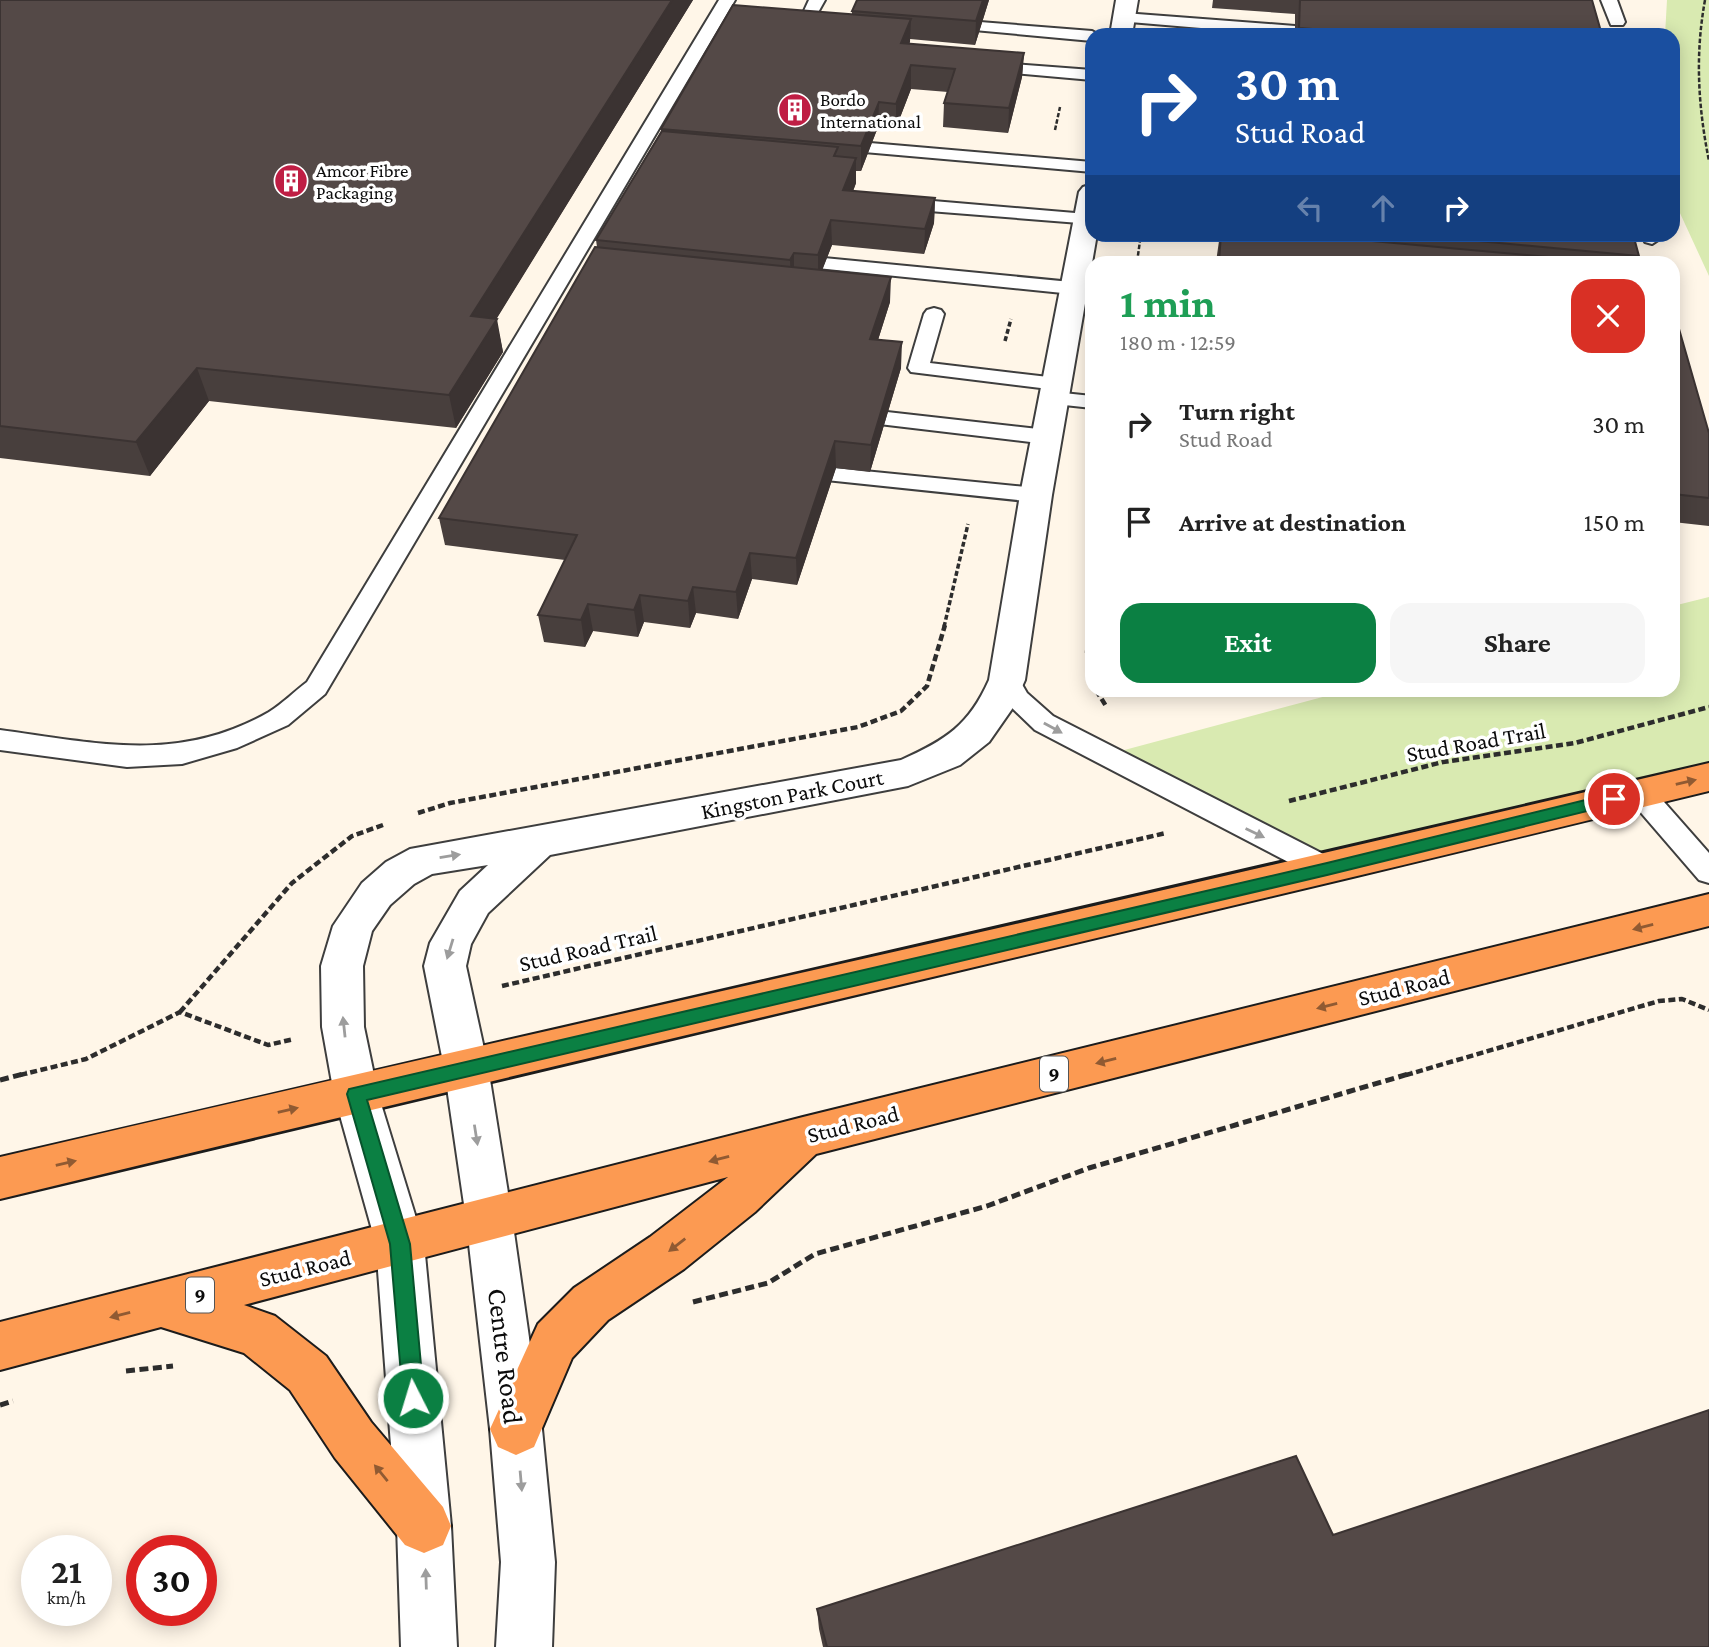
<!DOCTYPE html>
<html lang="en">
<head>
<meta charset="utf-8">
<style>
  :root { --surface:#fff; --page:#f6f6f6; --text:#222; --muted:#767676; --accent:#0b8043 }
  body { margin:0; font-family:"Crimson Pro",serif; background:var(--page); color:var(--text); height:100vh; display:flex; flex-direction:column; font-size:26px; white-space:nowrap }
  * { box-sizing:border-box; margin:0 }
  p { font-size:23px; color:var(--muted) }
  .icon { flex:none; width:38px; height:38px; fill:none; stroke:currentColor; stroke-width:2; stroke-linecap:round; stroke-linejoin:round }
  .map { position:relative; flex:1; overflow:hidden }
  .drawer { position:absolute; left:1085px; top:256px; width:595px; height:441px; display:flex; flex-direction:column; background:var(--surface); border-radius:21px; box-shadow:0 4px 18px #0003 }
  .drawer>* { flex:none }
  .hud { position:absolute; left:1085px; top:28px; width:595px; height:214px; border-radius:21px; box-shadow:0 4px 18px #0003; background:#1a4fa0; color:#fff; overflow:hidden }
  .speed { position:absolute; left:21px; top:1535px; display:flex; gap:14px; font-size:35px; font-weight:700; text-align:center }
  .speed>* { display:grid; place-content:center; width:91px; height:91px; border-radius:50%; background:var(--surface); box-shadow:0 4px 18px #0003; line-height:1 }
  .speed small { font-size:18px; font-weight:400 }
  .speed .limit { border:10px solid #d22; background:#fff; color:#111 }
  .pin { position:absolute; display:grid; place-items:center; width:60px; height:60px; color:#fff; margin:-30px; border:4px solid #fff; border-radius:50%; box-shadow:0 2px 7px #0007 }
  .me { position:absolute; width:77px; margin:-38px; rotate:355deg; stroke-linejoin:round; filter:drop-shadow(0 0 5px #0008) }
  .turn { display:flex; align-items:center; gap:24px; height:147px; padding:0 35px; font-size:32px }
  .turn .icon { width:91px; height:91px; stroke-width:2.5 }
  .turn b { display:block; font-size:49px; line-height:60px }
  .lanes { display:flex; align-items:center; height:66px; padding:0 35px; background:#0003; justify-content:center; gap:35px; direction:ltr }
  .lanes .off { opacity:.35 }
  .round { display:grid; place-items:center; flex:none; width:74px; height:74px; border-radius:21px; background:var(--page) }
  .overview { display:flex; align-items:center; justify-content:space-between; height:119px; padding:0 35px }
  h1 { font-size:42px; font-weight:700; line-height:52px; color:#1e9e55 }
  .cta { display:flex; gap:14px; margin-top:auto; padding:14px 35px }
  .cta a { flex:1; height:80px; border-radius:21px; background:var(--accent); color:#fff; font-size:28px; font-weight:700; line-height:80px; text-align:center }
  .cta a+a { background:var(--page); color:var(--text) }
  ul { padding:0; list-style:none }
  li { display:flex; align-items:center; gap:21px; height:98px; padding:0 35px }
  li div { flex:1 }
  li b { display:block; font-size:26px }
  li em { font-style:normal }
  .map>svg:first-child { display:block }
  .green { fill:#d9eab1 }
  .lines { fill:none; stroke-linecap:round; stroke-linejoin:round }
  .service-casing { stroke:#3e3e3e; stroke-width:4 }
  .minor-casing { stroke:#3e3e3e; stroke-width:4 }
  .trunk-casing { stroke:#1c1c1c; stroke-width:4 }
  .path-far3 { stroke:#2d2d2d; stroke-width:2.5; stroke-dasharray:4.5 2; stroke-linecap:butt }
  .path-far2 { stroke:#2d2d2d; stroke-width:3.5; stroke-dasharray:5 2.5; stroke-linecap:butt }
  .path-far1 { stroke:#2d2d2d; stroke-width:4.5; stroke-dasharray:7 3.5; stroke-linecap:butt }
  .path { stroke:#2d2d2d; stroke-width:5; stroke-dasharray:9 4.5; stroke-linecap:butt }
  .service { fill:#fff; fill-rule:evenodd }
  .minor { fill:#fff; fill-rule:evenodd }
  .trunk { fill:#fc9a52; fill-rule:evenodd }
  .wall { fill:#483f3d }
  .shaded-wall { fill:#3b3332 }
  .building { fill:#544947; stroke:#3b3332; stroke-width:2 }
  .oneway { fill:#9d9d9d }
  .oneway2 { fill:#905a32 }
  .route { fill:#0b8043; stroke:#07532c; stroke-width:2 }
  .labels { text-anchor:middle; stroke-width:7; stroke-linejoin:round; paint-order:stroke }
  .far-poi-label { font-size:19px; fill:#0b0b0b; stroke:#fff; text-anchor:start }
  .shield { fill:#fff; stroke:#545454; stroke-width:2 }
  .shield-label { font-size:21px; font-weight:bold; fill:#0b0b0b }
  .street-label { font-size:23px; fill:#0b0b0b; stroke:#fff }
  .near-street-label { font-size:28px; fill:#0b0b0b; stroke:#fff }
</style>
</head>
<body>
<div class="map">
<svg width="1709" height="1647" viewBox="0 0 1709 1647">
  <rect width="100%" height="100%" fill="#fff6e8"/>
  <!-- green -->
  <path class="green" d="M1667,0H1709V276L1673,198V35H1665Z
    M1709,597V777L1327,869L1102,756L1349,690H1673V606Z"/>
  <g class="lines">
    <!-- service casing -->
    <g class="service-casing">
      <path id="service" d="M719,0H735L325,694L288,725L237,748L182,764L127,767L0,750V730C97,743 178,764 269,712C282,704 295,691 307,682Z
        M809,0H825L816,16L811,18L803,13Z
        M1601,0H1617L1625,22L1623,25H1611Z
        M1124,13L1295,26L1303,31L1298,35H1285L1118,21L1116,18Z
        M980,22L1092,31L1099,35H1092V41L974,30L972,27L974,24Z
        M986,62L1092,70V80L980,70L978,67Z
        M870,143L1092,162V172L864,152L861,148Z
        M898,198L1087,214L1092,216V224L891,208L889,204L891,200Z
        M1642,234H1661V238L1652,244L1645,242Z
        M824,258L1092,284V296L817,268L814,264L817,260Z
        M934,308L941,310L944,314L930,363L1057,378L1065,379L1068,384L1065,389L1057,390L911,372L908,368L924,314L927,310Z
        M1054,392L1092,396V408L1046,403L1043,398L1046,393Z
        M887,412L1047,430L1055,432L1058,437L1055,442L1047,444L879,424L876,419L879,414Z
        M834,468L1036,488L1044,490L1047,495L1044,500L1036,502L826,480L823,475L826,470Z
        M1007,671L1016,674L1027,693L1053,716L1337,861L1341,869L1337,877L1327,880L1317,877L1035,730L1009,705L994,680L998,674Z
        M1640,783L1650,786L1709,853V883L1699,880L1630,800L1626,793L1630,786Z"/>
    </g>
    <!-- minor casing -->
    <g class="minor-casing">
      <path id="minor" d="M1116,0H1138L1132,35H1110Z
        M1092,184V234H1097L1052,495L1025,680L1012,709L989,742L960,765L908,786L550,855L488,913L471,944L466,966L488,1067L512,1218L542,1429L555,1562L552,1647H496L501,1562L490,1429L466,1218L444,1067L424,966L430,943L460,891L488,865L432,874L414,884L390,905L372,931L363,966L364,1027L378,1094L424,1244L451,1526L457,1647H401L397,1526L376,1244L334,1094L322,1027L321,966L333,926L362,883L386,862L410,849L901,760C946,740 969,725 989,680L1020,495L1079,192L1083,187Z"/>
    </g>
    <!-- trunk casing -->
    <g class="trunk-casing">
      <path id="trunk" d="M1709,763V791C1140,930 569,1061 0,1199V1157C569,1024 1140,898 1709,763Z
        M1709,894V926L816,1154L755,1212L684,1269L608,1320L572,1358L534,1447L516,1455L498,1447L490,1429L538,1324L574,1288L650,1237L728,1177L244,1305L275,1316L326,1356L371,1422L443,1507L451,1526L443,1545L424,1553L405,1545L335,1458L290,1390L244,1353L161,1327L0,1370V1322L803,1117Z"/>
    </g>
    <!-- path-far3 -->
    <path class="path-far3" d="M1705,0C1695,55 1698,106 1709,161
      M1055,130L1060,107
      M1137,262L1141,234"/>
    <!-- path-far2 -->
    <path class="path-far2" d="M1005,341L1011,319
      M944,627L968,524
      M1089,627L1092,608"/>
    <!-- path-far1 -->
    <path class="path-far1" d="M1089,625L1087,653L1092,680
      M1096,690L1106,706
      M1289,801L1443,762L1575,743L1709,707
      M418,813L450,803L858,727L901,711L927,686L945,625
      M502,986L1166,833
      M180,1012L292,883L352,836L383,825
      M20,1075L86,1059L180,1012L268,1045L294,1039
      M1406,1075L1659,1001L1682,999L1709,1010"/>
    <!-- path -->
    <path class="path" d="M0,1080L27,1073
      M693,1302L768,1283L815,1254L987,1206L1089,1168L1412,1073
      M126,1371L173,1366
      M0,1405L13,1401"/>
    <!-- service -->
    <use href="#service" class="service"/>
    <!-- minor -->
    <use href="#minor" class="minor"/>
    <!-- trunk -->
    <use href="#trunk" class="trunk"/>
  </g>
  <!-- wall -->
  <path class="wall" d="M0,0H693L496,319L503,352L456,428L209,401L150,476L0,458Z
    M857,0H989L975,45L910,39L909,44L1024,53L1022,77L1008,133L943,127L944,103L948,92L911,89L896,128L878,127L861,171H856V183L853,191L935,198L934,223L924,254L832,245L822,270L890,302L878,340L901,368L870,472L836,468L797,585L752,579L738,619L696,613L690,628L644,622L638,637L593,631L585,647L544,642L538,615L565,560L445,545L439,518L597,247L596,240L661,131V129L852,14V11Z
    M1213,0H1592L1602,35H1295V14L1212,8Z
    M1220,234H1633L1639,256L1637,262H1216Z
    M1673,308L1709,433V526L1673,522Z
    M1333,1535L1709,1647H823L819,1629L817,1609Z"/>
  <!-- shaded-wall -->
  <path class="shaded-wall" d="M672,0H693L478,349L471,316Z
    M983,0H989L975,45L976,21Z
    M911,19L910,42L901,67V43Z
    M1024,53L1022,77L1008,133L1009,108Z
    M911,65V89L896,128V104Z
    M879,102L878,127L861,171V146Z
    M856,158V183L844,215L843,190Z
    M935,198L934,223L924,254L925,229Z
    M831,220L832,245L818,281V255Z
    M794,253V279L791,286L790,260Z
    M891,277L890,302L870,365V339Z
    M497,319L503,352L456,428L449,395Z
    M902,342L901,368L870,472L871,445Z
    M197,368L209,401L150,476L136,442Z
    M835,441L836,468L797,585L796,558Z
    M750,553L752,579L738,619L736,592Z
    M693,587L696,613L690,628L688,601Z
    M640,595L644,622L638,637L634,610Z
    M588,604L593,631L585,647L581,620Z"/>
  <!-- building -->
  <path class="building" d="M0,0H672L471,316L497,319L449,395L197,368L136,442L0,426Z
    M857,0H983L976,21L852,11Z
    M1300,0H1592L1602,35H1393L1299,28Z
    M733,5L911,19L901,43L1024,53L1009,108L944,103L955,69L911,65L896,104L879,102L861,146L661,129Z
    M662,131L838,147L834,156L856,158L843,190L935,198L925,229L831,220L818,255L794,253L790,260L596,240Z
    M1221,234H1295L1603,262H1219Z
    M1404,234H1633L1639,256Z
    M595,247L891,277L870,339L902,342L871,445L835,441L796,558L750,553L736,592L693,587L688,601L640,595L634,610L588,604L581,620L538,615L577,535L439,518Z
    M1673,308L1709,433V498L1673,494Z
    M1709,1410V1647H827L817,1609L1296,1456L1333,1535Z"/>
  <!-- one-way arrows -->
  <defs><path id="oneway-solid" d="M-6-.8H1V-3.2L6.5 0L1 3.2V.8H-6Z" transform="scale(1.75)"/></defs>
  <g class="oneway">
    <use href="#oneway-solid" transform="translate(1053 728) rotate(29)"/>
    <use href="#oneway-solid" transform="translate(1255 833) rotate(26)"/>
    <use href="#oneway-solid" transform="translate(450 856) rotate(-9)"/>
    <use href="#oneway-solid" transform="translate(450 949) rotate(107)"/>
    <use href="#oneway-solid" transform="translate(344 1027) rotate(-96)"/>
    <use href="#oneway-solid" transform="translate(476 1135) rotate(81)"/>
    <use href="#oneway-solid" transform="translate(521 1481) rotate(85)"/>
    <use href="#oneway-solid" transform="translate(426 1579) rotate(-92)"/>
  </g>
  <g class="oneway2">
    <use href="#oneway-solid" transform="translate(1686 782) rotate(-13)"/>
    <use href="#oneway-solid" transform="translate(1643 927) rotate(166)"/>
    <use href="#oneway-solid" transform="translate(1327 1006) rotate(166)"/>
    <use href="#oneway-solid" transform="translate(1106 1061) rotate(166)"/>
    <use href="#oneway-solid" transform="translate(288 1110) rotate(-13)"/>
    <use href="#oneway-solid" transform="translate(719 1159) rotate(165)"/>
    <use href="#oneway-solid" transform="translate(66 1163) rotate(-13)"/>
    <use href="#oneway-solid" transform="translate(677 1245) rotate(142)"/>
    <use href="#oneway-solid" transform="translate(120 1315) rotate(166)"/>
    <use href="#oneway-solid" transform="translate(381 1473) rotate(-129)"/>
  </g>
  <!-- route -->
  <path class="route" d="M1614,793L1620,795L1622,799L1620,803L1327,875L367,1100L410,1244L424,1398L421,1405L413,1408L406,1405L403,1398L390,1244L347,1094L349,1089L1327,863Z"/>
  <!-- icons -->
  <defs>
    <g id="building-disc" transform="scale(1.75)"><circle r="9.5" fill="#bf1e44" stroke="#fff"/><path d="M-4-6H4V6H1V3H-1V6H-4ZM-2.5-4.3h1.7v1.8h-1.7ZM.8-4.3h1.7v1.8H.8ZM-2.5-1h1.7V.8h-1.7ZM.8-1h1.7V.8H.8Z" fill="#fff"/></g>
  </defs>
  <g fill-rule="evenodd">
    <use href="#building-disc" x="795" y="110"/>
    <use href="#building-disc" x="291" y="181"/>
  </g>
  <g class="labels">
    <!-- far-poi labels -->
    <g class="far-poi-label">
      <text x="820" y="106">Bordo<tspan x="820" dy="22">International</tspan></text>
      <text x="316" y="177">Amcor Fibre<tspan x="316" dy="22">Packaging</tspan></text>
    </g>
    <!-- shield labels -->
    <g class="shield">
      <rect x="1040" y="1056.5" width="28" height="35" rx="5"/>
      <rect x="186" y="1277.5" width="28" height="35" rx="5"/>
    </g>
    <g class="shield-label">
      <text x="1054" y="1081">9</text>
      <text x="200" y="1302">9</text>
    </g>
    <!-- street labels -->
    <g class="street-label">
      <text transform="translate(1476 742) rotate(-10)" y="8">Stud Road Trail</text>
      <text transform="translate(792 794) rotate(-11)" y="8">Kingston Park Court</text>
      <text transform="translate(588 948) rotate(-13)" y="8">Stud Road Trail</text>
      <text transform="translate(1404 987) rotate(-14)" y="8">Stud Road</text>
      <text transform="translate(853 1124) rotate(-14)" y="8">Stud Road</text>
      <text transform="translate(305 1268) rotate(-14)" y="8">Stud Road</text>
    </g>
    <!-- near-street labels -->
    <g class="near-street-label">
      <text transform="translate(506 1356) rotate(83)" y="10">Centre Road</text>
    </g>
  </g>
</svg>
<div class="speed"><div>21<small>km/h</small></div><div class="limit">30</div></div>
<div class="pin" style="left:1614px;top:799px;background:#d93025"><svg class="icon" aria-label="arrive" viewBox="0 0 24 24"><path d="M6 21V4h12l-3 4 3 4H6"/></svg></div>
<svg class="me" style="left:413px;top:1398px" viewBox="-20 -20 40 40"><circle r="17" fill="#0b8043" stroke="#fff" stroke-width="3"/><path d="M0-11L8 9 0 5-8 9z" fill="#fff"/></svg>
<div class="hud">
<div class="turn"><svg class="icon" aria-label="right" viewBox="0 0 24 24"><path d="M7 20v-9h11M14 6l5 5-5 5"/></svg><div><b>30 m</b>Stud Road</div></div>
<div class="lanes"><svg class="icon off" aria-label="left" viewBox="0 0 24 24"><path d="M17 20v-9H6M10 6l-5 5 5 5"/></svg><svg class="icon off" aria-label="ahead" viewBox="0 0 24 24"><path d="M12 20V5M6 11l6-6 6 6"/></svg><svg class="icon" aria-label="right" viewBox="0 0 24 24"><path d="M7 20v-9h11M14 6l5 5-5 5"/></svg></div>
</div>
<section class="drawer">
<div class="overview"><div><h1>1 min</h1><p>180 m · 12:59</p></div><a class="round" style="background:#d93025;color:#fff"><svg class="icon" aria-label="close" viewBox="0 0 24 24"><path d="M6 6l12 12M18 6L6 18"/></svg></a></div>
<ul>
<li><svg class="icon" aria-label="right" viewBox="0 0 24 24"><path d="M7 20v-9h11M14 6l5 5-5 5"/></svg><div><b>Turn right</b><p>Stud Road</p></div><em>30 m</em></li>
<li><svg class="icon" aria-label="arrive" viewBox="0 0 24 24"><path d="M6 21V4h12l-3 4 3 4H6"/></svg><div><b>Arrive at destination</b></div><em>150 m</em></li>
</ul>
<div class="cta"><a>Exit</a><a>Share</a></div>
</section>
</div>
</body>
</html>
